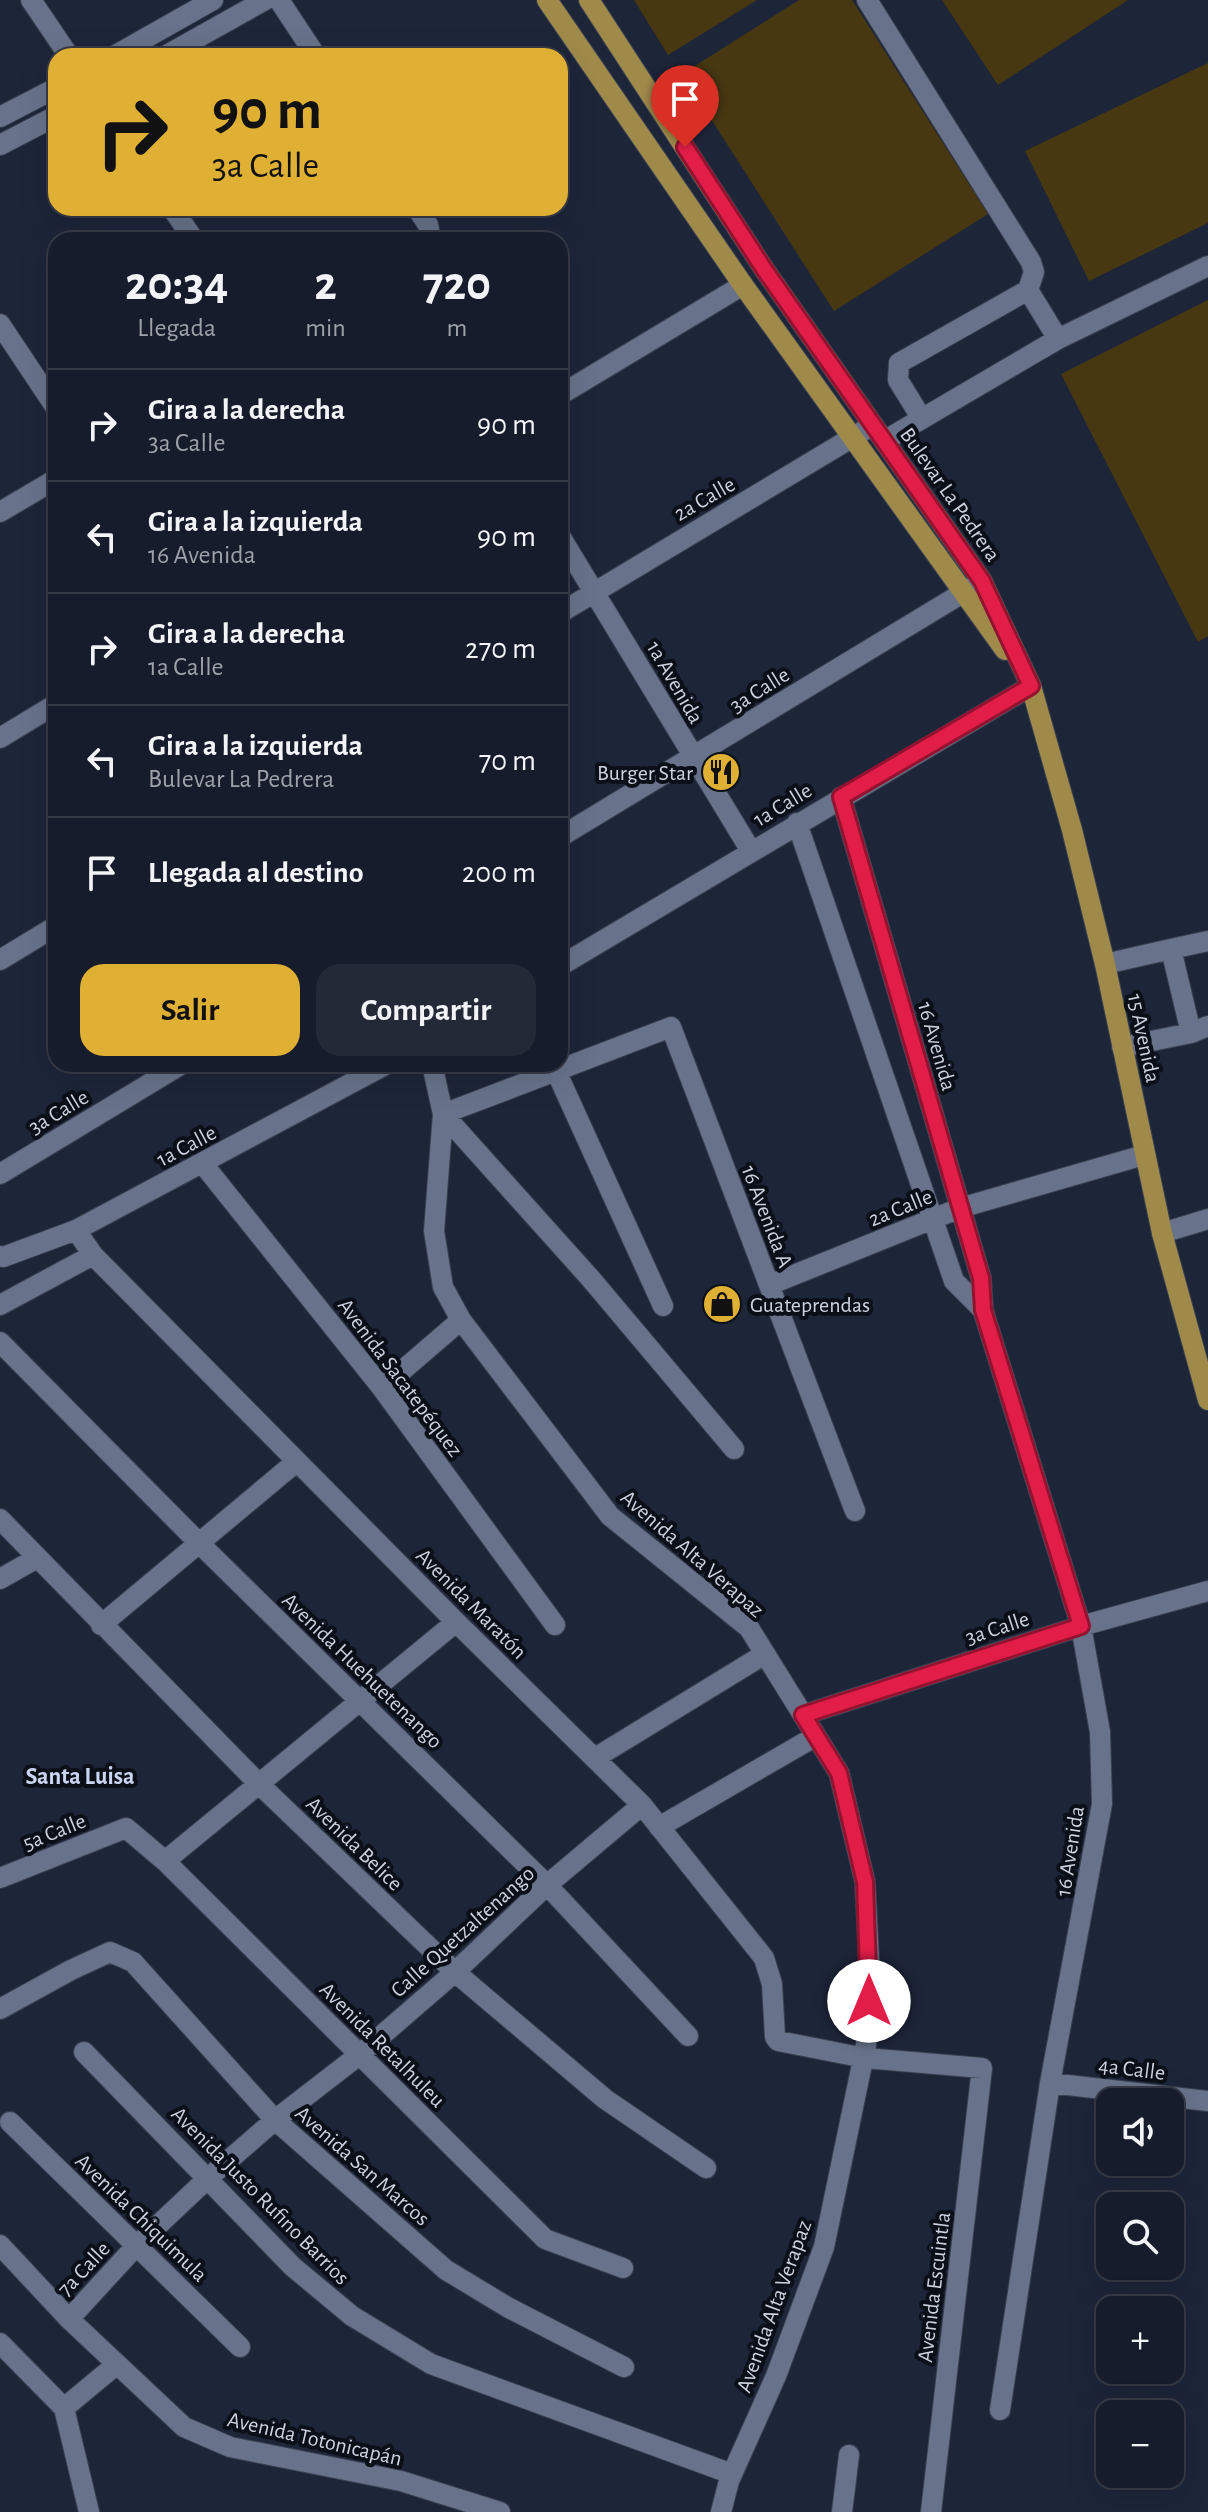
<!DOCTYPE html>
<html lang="es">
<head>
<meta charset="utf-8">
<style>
  :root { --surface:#161c2b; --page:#232937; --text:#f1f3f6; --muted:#9ea1a9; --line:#353a47; --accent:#dfb034 }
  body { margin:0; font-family:"Alegreya Sans",sans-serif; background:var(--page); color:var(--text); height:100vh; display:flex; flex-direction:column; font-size:30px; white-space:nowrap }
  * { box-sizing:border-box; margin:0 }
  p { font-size:26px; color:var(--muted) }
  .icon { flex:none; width:44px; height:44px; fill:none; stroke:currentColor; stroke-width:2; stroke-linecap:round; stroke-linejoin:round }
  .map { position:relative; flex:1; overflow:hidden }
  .panel { position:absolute; left:48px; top:232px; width:520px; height:840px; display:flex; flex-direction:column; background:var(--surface); border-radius:24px; box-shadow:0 8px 32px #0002,0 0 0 2px var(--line) }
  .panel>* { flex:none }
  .guide { position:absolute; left:48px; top:48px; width:520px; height:168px; border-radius:24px; box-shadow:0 8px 32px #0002,0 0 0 2px var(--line); background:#dfb034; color:#111; overflow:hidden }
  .controls { position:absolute; left:1096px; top:2088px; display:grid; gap:16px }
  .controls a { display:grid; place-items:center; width:88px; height:88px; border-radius:16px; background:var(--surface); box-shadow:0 8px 32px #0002,0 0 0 2px var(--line); font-size:40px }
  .pin { position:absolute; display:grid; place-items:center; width:68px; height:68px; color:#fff; margin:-82px -34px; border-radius:50% 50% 50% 0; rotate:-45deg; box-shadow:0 0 8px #0007 }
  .pin .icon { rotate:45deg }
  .me { position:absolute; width:88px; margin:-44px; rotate:0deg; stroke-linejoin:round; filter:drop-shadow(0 0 6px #0008) }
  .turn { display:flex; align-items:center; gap:28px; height:168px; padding:0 32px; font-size:36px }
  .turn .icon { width:104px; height:104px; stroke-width:2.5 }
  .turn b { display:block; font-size:56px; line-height:68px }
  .eta { display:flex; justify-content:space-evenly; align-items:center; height:136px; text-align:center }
  .eta b { font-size:48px; font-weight:700; line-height:56px }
  .button { display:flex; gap:16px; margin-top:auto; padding:16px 32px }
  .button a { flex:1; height:92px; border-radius:24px; background:var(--accent); color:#111; font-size:32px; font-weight:700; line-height:92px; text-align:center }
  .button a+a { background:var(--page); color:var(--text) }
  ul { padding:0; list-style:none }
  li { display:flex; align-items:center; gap:24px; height:112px; padding:0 32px; border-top:2px solid var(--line) }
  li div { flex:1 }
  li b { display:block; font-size:30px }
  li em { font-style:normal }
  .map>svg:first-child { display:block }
  .green { fill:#473812 }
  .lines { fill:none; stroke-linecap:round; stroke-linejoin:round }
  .minor-casing { stroke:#3a4151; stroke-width:22 }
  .major-casing { stroke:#3a4151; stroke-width:22 }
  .minor { stroke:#68738b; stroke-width:20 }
  .major { stroke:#a08a4a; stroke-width:20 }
  .route-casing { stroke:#92132f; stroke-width:20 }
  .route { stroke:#e11d48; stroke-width:14 }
  .labels { text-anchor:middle; stroke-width:8; stroke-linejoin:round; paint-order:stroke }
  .street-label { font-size:22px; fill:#ccd2df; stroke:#0b0f17 }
  .poi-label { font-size:22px; fill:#ccd2df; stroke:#0b0f17; text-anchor:end }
  .neighbourhood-label { font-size:24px; font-weight:bold; fill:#cad6f1; stroke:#0b0f17 }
</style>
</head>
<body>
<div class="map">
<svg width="1208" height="2512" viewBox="0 0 1208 2512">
  <rect width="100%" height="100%" fill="#1d2539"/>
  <!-- green -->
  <path class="green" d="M634,0H757L668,55Z
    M799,0H852L988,214L834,311L682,74Z
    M942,0H1128L998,85Z
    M1208,63V223L1089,281L1025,151Z
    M1208,300V636L1198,642L1061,374Z"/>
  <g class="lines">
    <!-- minor casing -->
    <g class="minor-casing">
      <path id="minor" d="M31,0L69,56
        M279,0L316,56
        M867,0L1031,262L1034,272L1028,290L1058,339
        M114,56L213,0
        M165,56L265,0
        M0,117L56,88
        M0,145L56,116
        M172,208L194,240
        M417,208L428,225L431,240
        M0,324L56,408
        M560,395L743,285
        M922,419L898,380L899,363L1028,290
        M884,441L1058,339L1208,266
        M0,512L56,479
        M560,536L751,851
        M560,613L873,425
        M0,738L56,704
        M841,797L981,1278L983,1310L1081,1626L1100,1732L1102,1804L1050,2083L1000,2410
        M797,823L954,1281L983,1310
        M560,837L979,583
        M1171,949L1208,941
        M0,960L56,926
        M1105,964L1171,949L1191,1033
        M560,966L1031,686
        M1122,1047L1191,1033L1208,1026
        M432,1064L443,1114L434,1231L443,1287L461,1320L610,1516L749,1628L839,1773L865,1882L870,1979L866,2045L824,2247L776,2376L729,2481L721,2512
        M556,1071L663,1306
        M203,1164L382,1388L555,1625
        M0,1174L182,1064
        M76,1230L93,1255L456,1622L642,1805L764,1958L772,1984L775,2037L778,2041L865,2058L982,2068L931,2512
        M1162,1233L1208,1219
        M0,1256L3,1257L76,1230L387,1064
        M769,1285L960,1208L1144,1155
        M0,1305L93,1255
        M0,1342L200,1544L547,1885L688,2036
        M382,1388L461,1320
        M734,1449L591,1279L443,1114L671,1027L855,1511
        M0,1519L260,1785L455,1972L605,2099L706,2168
        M0,1579L37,1558
        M101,1625L296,1462
        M803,1715L1081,1626L1208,1591
        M595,1758L765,1654
        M659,1827L816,1736
        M165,1861L456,1622
        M0,1878L126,1828L165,1861L545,2239L623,2268
        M0,2009L71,1970L110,1952L133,1962L275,2120L446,2270L509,2308L624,2367
        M84,2052L293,2267L352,2316L431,2364L732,2474
        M1050,2083L1208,2101
        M10,2122L240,2347
        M0,2245L69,2319L184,2427L230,2447L401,2481L500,2512
        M69,2319L136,2246L207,2179L275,2120L359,2055L455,1972L547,1885L642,1805
        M0,2343L64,2408L89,2512
        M64,2408L117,2364
        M842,2512L849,2455"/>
    </g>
    <!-- major casing -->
    <g class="major-casing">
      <path id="major" d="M547,0L743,285L1005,650
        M589,0L764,269L982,581L1031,686L1072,830L1105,964L1162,1233L1208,1400"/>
    </g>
    <!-- minor -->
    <use href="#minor" class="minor"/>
    <!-- major -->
    <use href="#major" class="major"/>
  </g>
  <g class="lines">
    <!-- route casing -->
    <g class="route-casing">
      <path id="route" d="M685,147L764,269L982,581L1031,686L841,797L981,1278L983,1310L1081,1626L803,1715L839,1773L865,1882L869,2001"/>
    </g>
    <!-- route -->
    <use href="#route" class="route"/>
  </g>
  <!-- icons -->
  <defs>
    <g id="restaurant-disc" transform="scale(2)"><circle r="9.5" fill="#dfb034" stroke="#0b0f17"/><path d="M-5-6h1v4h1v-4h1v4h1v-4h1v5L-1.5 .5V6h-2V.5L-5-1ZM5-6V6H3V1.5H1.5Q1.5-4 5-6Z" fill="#111"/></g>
    <g id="shop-disc" transform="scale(2)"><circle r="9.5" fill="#dfb034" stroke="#0b0f17"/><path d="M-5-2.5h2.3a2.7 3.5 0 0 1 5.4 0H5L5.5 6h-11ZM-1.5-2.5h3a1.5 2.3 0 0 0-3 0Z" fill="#111"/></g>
  </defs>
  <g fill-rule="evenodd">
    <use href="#restaurant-disc" x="721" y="772"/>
    <use href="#shop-disc" x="722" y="1304"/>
  </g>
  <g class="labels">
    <!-- street labels -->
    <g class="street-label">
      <text transform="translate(951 494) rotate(55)" y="8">Bulevar La Pedrera</text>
      <text transform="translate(704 498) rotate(-30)" y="8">2a Calle</text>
      <text transform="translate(676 682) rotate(60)" y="8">1a Avenida</text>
      <text transform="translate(759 689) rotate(-32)" y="8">3a Calle</text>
      <text transform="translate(782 804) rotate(-31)" y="8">1a Calle</text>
      <text transform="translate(1145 1038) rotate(78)" y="8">15 Avenida</text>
      <text transform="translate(938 1046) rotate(74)" y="8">16 Avenida</text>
      <text transform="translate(58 1111) rotate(-31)" y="8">3a Calle</text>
      <text transform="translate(186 1145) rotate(-28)" y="8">1a Calle</text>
      <text transform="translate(900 1207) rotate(-22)" y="8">2a Calle</text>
      <text transform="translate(768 1216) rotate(69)" y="8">16 Avenida A</text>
      <text transform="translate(401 1377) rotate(53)" y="8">Avenida Sacatepéquez</text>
      <text transform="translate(693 1553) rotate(41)" y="8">Avenida Alta Verapaz</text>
      <text transform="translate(472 1603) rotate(45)" y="8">Avenida Maratón</text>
      <text transform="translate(997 1627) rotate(-18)" y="8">3a Calle</text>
      <text transform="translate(363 1670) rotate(44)" y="8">Avenida Huehuetenango</text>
      <text transform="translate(54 1831) rotate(-22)" y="8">5a Calle</text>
      <text transform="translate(355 1843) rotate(44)" y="8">Avenida Belice</text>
      <text transform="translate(1069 1851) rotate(-81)" y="8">16 Avenida</text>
      <text transform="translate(462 1931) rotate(-42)" y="8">Calle Quetzaltenango</text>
      <text transform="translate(383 2044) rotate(45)" y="8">Avenida Retalhuleu</text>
      <text transform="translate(1132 2068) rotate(7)" y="8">4a Calle</text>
      <text transform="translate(363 2165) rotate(41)" y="8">Avenida San Marcos</text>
      <text transform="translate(261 2195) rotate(45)" y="8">Avenida Justo Rufino Barrios</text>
      <text transform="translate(142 2217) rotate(44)" y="8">Avenida Chiquimula</text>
      <text transform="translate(83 2268) rotate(-47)" y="8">7a Calle</text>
      <text transform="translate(933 2287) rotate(-83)" y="8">Avenida Escuintla</text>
      <text transform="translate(773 2306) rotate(-70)" y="8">Avenida Alta Verapaz</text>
      <text transform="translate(315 2438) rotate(13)" y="8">Avenida Totonicapán</text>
    </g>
    <!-- poi labels -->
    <g class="poi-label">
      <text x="693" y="780">Burger Star</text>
      <text x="750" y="1312" text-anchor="start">Guateprendas</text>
    </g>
    <!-- neighbourhood labels -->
    <g class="neighbourhood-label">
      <text x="80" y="1784">Santa Luisa</text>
    </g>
  </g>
</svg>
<div class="controls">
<a><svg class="icon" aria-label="sound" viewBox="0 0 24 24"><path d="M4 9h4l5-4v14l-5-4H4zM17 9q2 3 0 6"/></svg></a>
<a><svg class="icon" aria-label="search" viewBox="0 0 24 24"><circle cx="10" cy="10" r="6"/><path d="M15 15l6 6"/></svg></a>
<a>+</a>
<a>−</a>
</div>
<div class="pin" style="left:685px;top:147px;background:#d93025"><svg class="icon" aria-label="arrive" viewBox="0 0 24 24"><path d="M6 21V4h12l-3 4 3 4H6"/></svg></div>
<svg class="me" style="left:869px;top:2001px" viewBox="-20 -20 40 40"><circle r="19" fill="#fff"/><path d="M0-13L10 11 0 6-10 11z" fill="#e11d48"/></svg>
<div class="guide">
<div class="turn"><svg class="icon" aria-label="right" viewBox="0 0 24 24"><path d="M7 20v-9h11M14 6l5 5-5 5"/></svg><div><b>90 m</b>3a Calle</div></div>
</div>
<section class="panel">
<div class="eta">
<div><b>20:34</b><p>Llegada</p></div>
<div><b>2</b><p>min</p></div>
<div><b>720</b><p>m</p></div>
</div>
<ul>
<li><svg class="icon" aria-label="right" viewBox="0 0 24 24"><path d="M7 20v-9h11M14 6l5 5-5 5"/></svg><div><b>Gira a la derecha</b><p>3a Calle</p></div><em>90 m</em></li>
<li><svg class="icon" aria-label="left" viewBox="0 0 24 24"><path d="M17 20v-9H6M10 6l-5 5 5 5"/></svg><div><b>Gira a la izquierda</b><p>16 Avenida</p></div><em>90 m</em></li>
<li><svg class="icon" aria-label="right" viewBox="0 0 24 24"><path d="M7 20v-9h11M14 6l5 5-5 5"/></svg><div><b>Gira a la derecha</b><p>1a Calle</p></div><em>270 m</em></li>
<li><svg class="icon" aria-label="left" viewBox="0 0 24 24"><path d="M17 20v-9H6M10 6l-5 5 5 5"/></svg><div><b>Gira a la izquierda</b><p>Bulevar La Pedrera</p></div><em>70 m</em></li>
<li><svg class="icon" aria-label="arrive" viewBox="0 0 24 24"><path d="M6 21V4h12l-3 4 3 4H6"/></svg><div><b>Llegada al destino</b></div><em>200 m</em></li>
</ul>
<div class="button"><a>Salir</a><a>Compartir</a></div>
</section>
</div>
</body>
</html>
